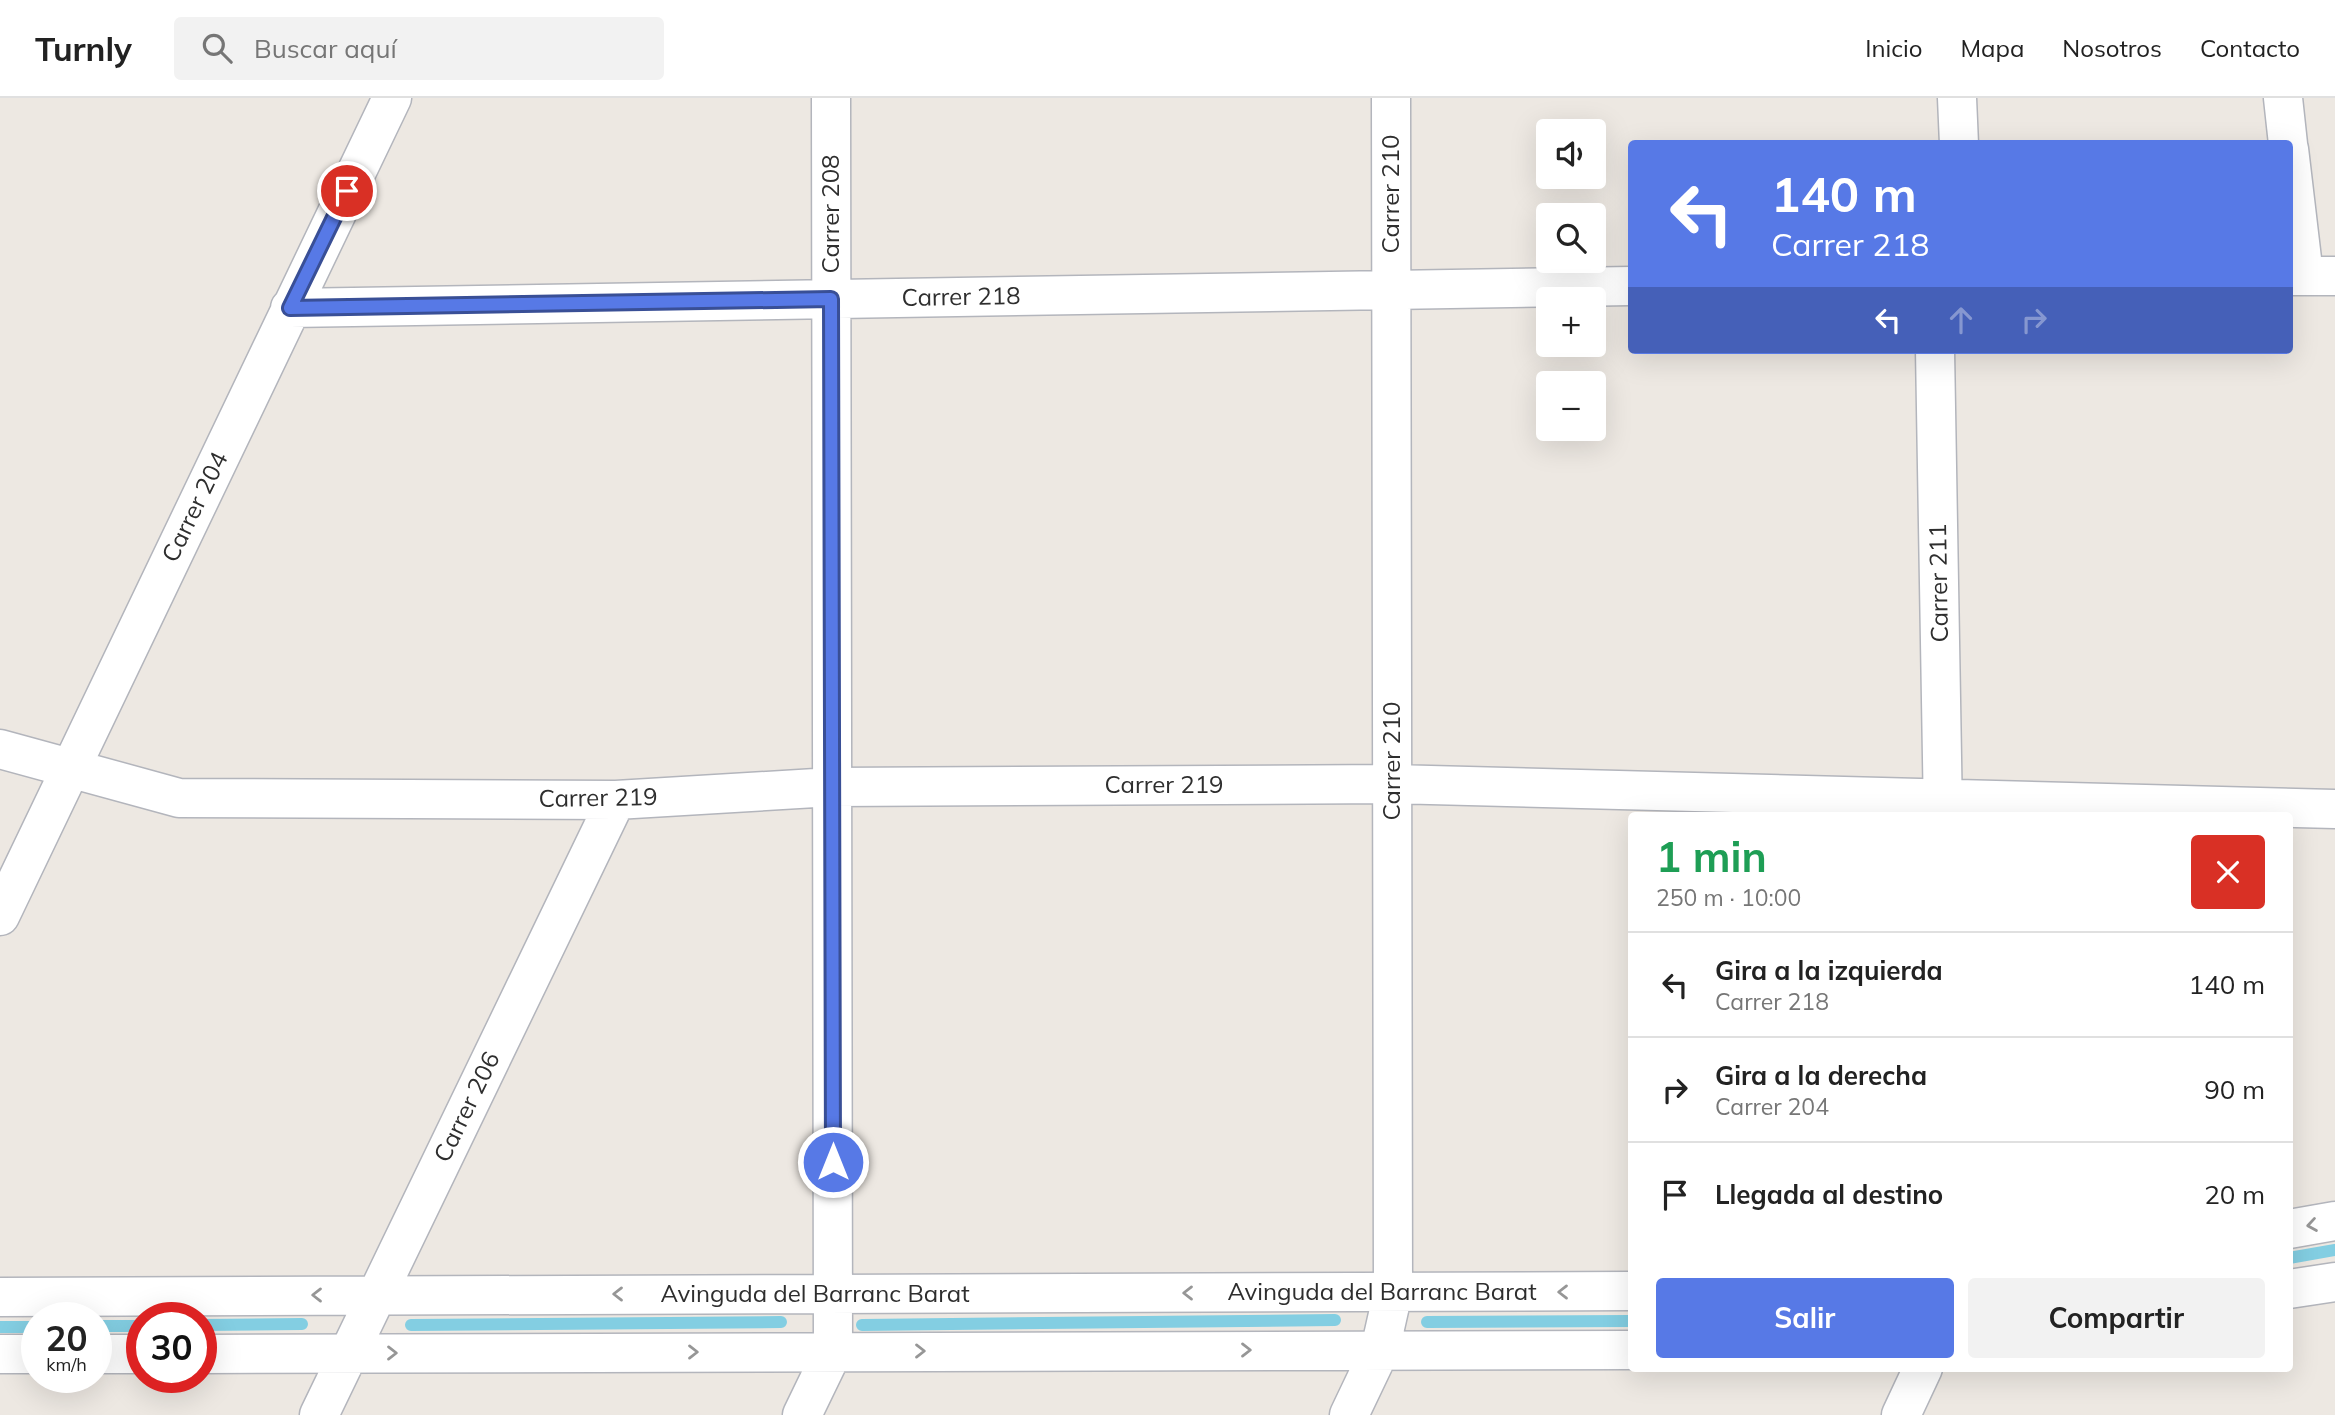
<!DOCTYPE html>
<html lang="es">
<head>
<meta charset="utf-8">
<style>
  :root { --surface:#fff; --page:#f2f2f2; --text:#222; --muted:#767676; --line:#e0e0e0; --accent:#5779e6 }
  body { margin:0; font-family:Mulish,sans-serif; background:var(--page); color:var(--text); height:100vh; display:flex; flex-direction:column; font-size:26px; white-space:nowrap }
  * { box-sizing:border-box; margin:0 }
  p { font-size:23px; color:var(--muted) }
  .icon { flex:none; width:38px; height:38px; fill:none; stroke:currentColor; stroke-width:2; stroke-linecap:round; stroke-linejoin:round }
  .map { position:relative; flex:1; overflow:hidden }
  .sheet { position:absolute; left:1628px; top:714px; width:665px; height:560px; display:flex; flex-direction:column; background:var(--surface); border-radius:7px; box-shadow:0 7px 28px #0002 }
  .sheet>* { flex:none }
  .banner { position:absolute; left:1628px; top:42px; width:665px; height:214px; border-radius:7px; box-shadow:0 7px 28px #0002; background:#5779e6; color:#fff; overflow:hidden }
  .controls { position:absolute; left:1536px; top:21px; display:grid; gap:14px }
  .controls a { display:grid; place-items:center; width:70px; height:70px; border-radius:7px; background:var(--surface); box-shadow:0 7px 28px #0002; font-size:35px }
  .speed { position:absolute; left:21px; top:1204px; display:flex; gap:14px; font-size:35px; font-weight:700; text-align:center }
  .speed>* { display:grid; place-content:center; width:91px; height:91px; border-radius:50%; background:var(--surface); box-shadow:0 7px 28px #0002; line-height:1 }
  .speed small { font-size:18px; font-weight:400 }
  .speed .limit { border:10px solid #d22; background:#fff; color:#111 }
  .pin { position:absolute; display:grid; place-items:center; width:60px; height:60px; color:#fff; margin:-30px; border:4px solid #fff; border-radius:50%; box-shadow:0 2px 7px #0007 }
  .me { position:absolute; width:77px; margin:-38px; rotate:0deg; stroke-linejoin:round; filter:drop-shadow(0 0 5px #0008) }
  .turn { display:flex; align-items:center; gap:24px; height:147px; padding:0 28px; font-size:32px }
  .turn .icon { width:91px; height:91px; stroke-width:2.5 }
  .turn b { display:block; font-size:49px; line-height:60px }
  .lanes { display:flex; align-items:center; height:66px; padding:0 28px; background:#0003; justify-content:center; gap:35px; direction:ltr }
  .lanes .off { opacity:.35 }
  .round { display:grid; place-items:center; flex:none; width:74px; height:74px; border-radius:7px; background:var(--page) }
  .overview { display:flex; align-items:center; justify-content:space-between; height:119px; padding:0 28px }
  h1 { font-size:42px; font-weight:700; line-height:52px; color:#1e9e55 }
  .button { display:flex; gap:14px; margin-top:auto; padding:14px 28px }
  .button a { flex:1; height:80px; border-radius:7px; background:var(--accent); color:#fff; font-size:28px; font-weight:700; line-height:80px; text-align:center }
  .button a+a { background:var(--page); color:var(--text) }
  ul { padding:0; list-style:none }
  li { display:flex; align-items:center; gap:21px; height:105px; padding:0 28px; border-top:2px solid var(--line) }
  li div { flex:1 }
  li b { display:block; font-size:26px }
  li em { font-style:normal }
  header { display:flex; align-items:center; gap:42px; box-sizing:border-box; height:98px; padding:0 35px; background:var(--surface); border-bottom:2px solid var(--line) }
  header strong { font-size:33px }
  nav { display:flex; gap:38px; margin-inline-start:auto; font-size:24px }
  .search { width:490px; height:63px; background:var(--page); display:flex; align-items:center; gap:18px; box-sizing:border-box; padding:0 24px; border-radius:7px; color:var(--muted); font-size:26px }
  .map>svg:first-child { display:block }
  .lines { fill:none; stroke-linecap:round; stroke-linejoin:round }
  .stream { stroke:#83cee2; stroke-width:12 }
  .minor-casing { stroke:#b3b5bc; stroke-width:41 }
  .minor { stroke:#fff; stroke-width:38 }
  .oneway { stroke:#969696 }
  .route-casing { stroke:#394f96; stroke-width:18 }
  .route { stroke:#5779e6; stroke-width:12 }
  .labels { text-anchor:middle; stroke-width:5; stroke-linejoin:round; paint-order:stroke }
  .street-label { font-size:24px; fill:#2e2e2e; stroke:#fff }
</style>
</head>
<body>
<header>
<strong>Turnly</strong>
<div class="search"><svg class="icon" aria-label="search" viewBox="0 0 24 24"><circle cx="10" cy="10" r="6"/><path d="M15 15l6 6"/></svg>Buscar aquí</div>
<nav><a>Inicio</a><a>Mapa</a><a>Nosotros</a><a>Contacto</a></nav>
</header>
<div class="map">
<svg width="2335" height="1317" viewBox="0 0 2335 1317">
  <rect width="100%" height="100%" fill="#ede8e2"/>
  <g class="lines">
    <!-- stream -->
    <path class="stream" d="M2289,1160L2335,1152
      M1427,1224L1631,1223
      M201,1227L302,1226
      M411,1227L781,1224
      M862,1227L1335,1222
      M96,1228H142
      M0,1229H37"/>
    <!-- minor casing -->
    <g class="minor-casing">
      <path id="minor" d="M1957,0L1959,46
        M2283,0L2288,46
        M2289,51L2304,178
        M2289,178H2335
        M290,210L1631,188
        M1935,252L1943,718
        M0,651L179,700L616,702L832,689L1392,686L2335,711
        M0,818L392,0
        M2289,1131L2335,1123
        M2289,1191L2335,1184
        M0,1199L1631,1193
        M0,1256H37
        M96,1256H142
        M201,1256L1631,1252
        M319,1317L616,702
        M802,1317L833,1253L831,0
        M1349,1317L1380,1252L1393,1194L1391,0
        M1901,1317L1923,1270"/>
    </g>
    <!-- minor -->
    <use href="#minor" class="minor"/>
  </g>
  <!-- one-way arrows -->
  <defs><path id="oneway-chevron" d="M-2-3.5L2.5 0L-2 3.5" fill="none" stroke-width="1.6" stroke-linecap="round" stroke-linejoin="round" transform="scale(1.75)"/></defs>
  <g class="oneway">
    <use href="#oneway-chevron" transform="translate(2312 1127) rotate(171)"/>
    <use href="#oneway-chevron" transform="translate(1563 1194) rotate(180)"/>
    <use href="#oneway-chevron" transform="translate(1188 1195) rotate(180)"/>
    <use href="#oneway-chevron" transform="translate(618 1196) rotate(-180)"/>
    <use href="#oneway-chevron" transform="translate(317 1197) rotate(180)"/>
    <use href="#oneway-chevron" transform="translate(1246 1252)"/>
    <use href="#oneway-chevron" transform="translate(920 1253)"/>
    <use href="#oneway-chevron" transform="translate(693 1254)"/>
    <use href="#oneway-chevron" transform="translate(392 1255)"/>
  </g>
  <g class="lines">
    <!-- route casing -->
    <g class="route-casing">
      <path id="route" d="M347,93L290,210L831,201L833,1064"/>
    </g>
    <!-- route -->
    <use href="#route" class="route"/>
  </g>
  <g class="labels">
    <!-- street labels -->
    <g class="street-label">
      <text transform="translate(1391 96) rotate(-90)" y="8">Carrer 210</text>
      <text transform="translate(831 116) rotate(-90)" y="8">Carrer 208</text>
      <text transform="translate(961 199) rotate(-1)" y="8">Carrer 218</text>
      <text transform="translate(195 409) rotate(-64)" y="8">Carrer 204</text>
      <text transform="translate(1939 485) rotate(-91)" y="8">Carrer 211</text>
      <text transform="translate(1392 663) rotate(-90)" y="8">Carrer 210</text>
      <text x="1164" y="695">Carrer 219</text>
      <text transform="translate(598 700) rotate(-1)" y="8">Carrer 219</text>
      <text transform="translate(467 1009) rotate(-64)" y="8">Carrer 206</text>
      <text x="1382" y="1202">Avinguda del Barranc Barat</text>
      <text x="815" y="1204">Avinguda del Barranc Barat</text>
    </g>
  </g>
</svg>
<div class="controls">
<a><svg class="icon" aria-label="sound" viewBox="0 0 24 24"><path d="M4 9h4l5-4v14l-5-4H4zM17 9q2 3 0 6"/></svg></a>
<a><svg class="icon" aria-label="search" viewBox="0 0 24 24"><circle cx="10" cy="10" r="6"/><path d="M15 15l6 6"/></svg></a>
<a>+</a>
<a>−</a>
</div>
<div class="speed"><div>20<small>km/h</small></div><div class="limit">30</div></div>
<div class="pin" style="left:347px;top:93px;background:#d93025"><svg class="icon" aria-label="arrive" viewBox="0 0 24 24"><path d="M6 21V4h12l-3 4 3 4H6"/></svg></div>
<svg class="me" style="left:833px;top:1064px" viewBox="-20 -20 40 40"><circle r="17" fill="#5779e6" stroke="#fff" stroke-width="3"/><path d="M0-11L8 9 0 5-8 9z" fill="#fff"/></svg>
<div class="banner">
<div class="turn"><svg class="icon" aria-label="left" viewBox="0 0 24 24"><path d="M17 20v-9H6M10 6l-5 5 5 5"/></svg><div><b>140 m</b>Carrer 218</div></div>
<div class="lanes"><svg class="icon" aria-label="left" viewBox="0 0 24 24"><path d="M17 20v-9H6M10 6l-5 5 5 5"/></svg><svg class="icon off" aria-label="ahead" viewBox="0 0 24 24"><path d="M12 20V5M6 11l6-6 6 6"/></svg><svg class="icon off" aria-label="right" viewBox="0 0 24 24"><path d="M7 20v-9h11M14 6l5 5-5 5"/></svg></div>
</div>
<section class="sheet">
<div class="overview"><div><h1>1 min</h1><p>250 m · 10:00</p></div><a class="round" style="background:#d93025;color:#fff"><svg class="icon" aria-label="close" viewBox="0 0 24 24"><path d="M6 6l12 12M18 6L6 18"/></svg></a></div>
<ul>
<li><svg class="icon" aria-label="left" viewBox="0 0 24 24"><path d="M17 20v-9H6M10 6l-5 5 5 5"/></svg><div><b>Gira a la izquierda</b><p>Carrer 218</p></div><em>140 m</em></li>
<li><svg class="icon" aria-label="right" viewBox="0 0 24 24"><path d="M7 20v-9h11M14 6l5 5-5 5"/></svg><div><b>Gira a la derecha</b><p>Carrer 204</p></div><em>90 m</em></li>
<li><svg class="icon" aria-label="arrive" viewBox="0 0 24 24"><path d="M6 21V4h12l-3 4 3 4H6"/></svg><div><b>Llegada al destino</b></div><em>20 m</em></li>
</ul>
<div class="button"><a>Salir</a><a>Compartir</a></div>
</section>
</div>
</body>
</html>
